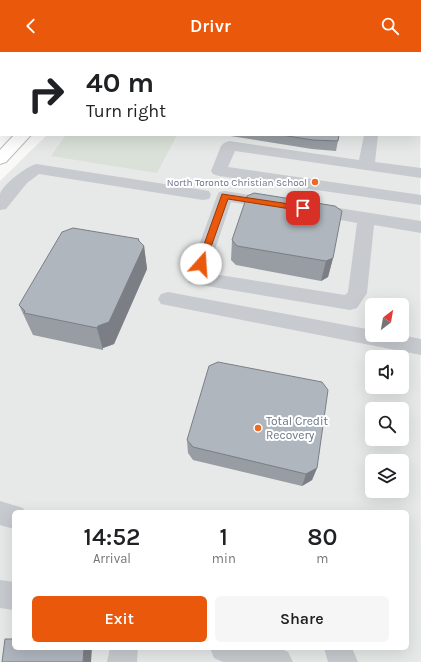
<!DOCTYPE html>
<html lang="en">
<head>
<meta charset="utf-8">
<style>
  :root { --surface:#fff; --page:#f6f6f6; --text:#202124; --muted:#757577; --accent:#ea580c }
  body { margin:0; font-family:Karla,sans-serif; background:var(--page); color:var(--text); height:100vh; display:flex; flex-direction:column; font-size:15px; white-space:nowrap }
  * { box-sizing:border-box; margin:0 }
  p { font-size:13px; color:var(--muted) }
  .icon { flex:none; width:22px; height:22px; fill:none; stroke:currentColor; stroke-width:2; stroke-linecap:round; stroke-linejoin:round }
  .map { position:relative; flex:1; overflow:hidden }
  .drawer { position:absolute; left:12px; top:458px; width:397px; height:140px; display:flex; flex-direction:column; background:var(--surface); border-radius:6px; box-shadow:0 4px 16px #0002 }
  .drawer>* { flex:none }
  .top-card { position:absolute; left:0px; top:0px; width:421px; height:84px; box-shadow:0 4px 16px #0002; background:#fff; color:var(--text); overflow:hidden }
  .needle { width:26px; rotate:31deg }
  .controls { position:absolute; left:365px; top:246px; display:grid; gap:8px }
  .controls a { display:grid; place-items:center; width:44px; height:44px; border-radius:6px; background:var(--surface); box-shadow:0 4px 16px #0002; font-size:20px }
  .pin { position:absolute; display:grid; place-items:center; width:34px; height:34px; color:#fff; margin:-17px; border-radius:8px; box-shadow:0 2px 6px #0006 }
  .me { position:absolute; width:44px; margin:-22px; rotate:19deg; stroke-linejoin:round; filter:drop-shadow(0 0 3px #0008) }
  .turn { display:flex; align-items:center; gap:14px; height:84px; padding:0 20px; font-size:18px }
  .turn .icon { width:52px; height:52px; stroke-width:2.5 }
  .turn b { display:block; font-size:28px; line-height:34px }
  .eta { display:flex; justify-content:space-evenly; align-items:center; height:68px; text-align:center }
  .eta b { font-size:24px; font-weight:600; line-height:28px }
  .primary-button { display:flex; gap:8px; margin-top:auto; padding:8px 20px }
  .primary-button a { flex:1; height:46px; border-radius:6px; background:var(--accent); color:#fff; font-size:16px; font-weight:600; line-height:46px; text-align:center }
  .primary-button a+a { background:var(--page); color:var(--text) }
  header { display:flex; justify-content:space-between; align-items:center; height:52px; padding:0 20px; background:var(--accent); color:#fff; font-size:18px; font-weight:600 }
  .map>svg:first-child { display:block }
  .built { fill:#e7e8e8; fill-rule:evenodd }
  .green { fill:#dae1d8 }
  .lines { fill:none; stroke-linecap:round; stroke-linejoin:round }
  .highway-casing { stroke:#b9bcc0; stroke-width:2 }
  .minor { fill:#c7cace; fill-rule:evenodd }
  .highway { fill:#fff; fill-rule:evenodd }
  .wall { fill:#979da3 }
  .shaded-wall { fill:#7b7f85 }
  .building { fill:#b0b6be; stroke:#7b7f85 }
  .route { fill:#ea580c; stroke:#983908 }
  .poi-dot { fill:#ec6a24; stroke:#fff; stroke-width:1.5 }
  .labels { text-anchor:middle; stroke-width:4; stroke-linejoin:round; paint-order:stroke }
  .far-poi-label { font-size:10px; fill:#677689; stroke:#fff; text-anchor:end }
  .poi-label { font-size:12px; fill:#677689; stroke:#fff; text-anchor:start }
</style>
</head>
<body>
<header><svg class="icon" aria-label="back" viewBox="0 0 24 24"><path d="M15 5l-7 7 7 7"/></svg>Drivr<svg class="icon" aria-label="search" viewBox="0 0 24 24"><circle cx="10" cy="10" r="6"/><path d="M15 15l6 6"/></svg></header>
<div class="map">
<svg width="421" height="610" viewBox="0 0 421 610">
  <rect width="100%" height="100%" fill="#f9f9f7"/>
  <!-- built -->
  <path class="built" d="M420,28L421,610H0V129L47,83H420ZM372,253H402V283H372ZM372,305H402V335H372ZM372,357H402V387H372ZM372,409H402V439H372ZM14,460H407V596H14Z"/>
  <!-- green -->
  <path class="green" d="M66,83H177L157,121L51,104Z"/>
  <g class="lines">
    <!-- highway casing -->
    <g class="highway-casing">
      <path id="highway" d="M8,0H22L7,1Z
        M42,0H56L41,1Z
        M73,0H87L72,1Z
        M99,0H113L98,1Z
        M0,37H1V45H0Z
        M1,67V77L0,78V68Z
        M14,83H31L6,110L0,112V98Z"/>
    </g>
    <!-- minor -->
    <path class="minor" d="M406,0H418V1H406Z
      M420,13H421V23H420Z
      M364,83H378L375,110L421,116V126L235,99L228,115L421,143V153L219,124L213,122L211,119L221,94L224,91L229,89L359,108Z
      M36,112L203,138L209,139L211,143L209,147L203,148L39,122L27,131L6,157L0,158C0,154 0,147 0,142C3,132 26,115 36,112Z
      M225,139L274,147L280,148L282,152L280,156L274,157L231,150L207,221L345,243L348,240L357,171L307,162L305,158L307,154L313,152L421,169V181L374,173L367,241L357,256L350,258L189,231L187,226L217,144L219,140Z
      M168,240L372,278V283H401L421,287V303L161,252L158,247L161,242Z
      M0,449L23,456L25,460H14V477L0,473Z
      M0,528L14,530V558L0,556Z
      M110,596H138L137,610H107Z
      M210,596H280L288,600L293,610H223L214,606Z
      M324,596H352L358,610H328Z"/>
    <!-- highway -->
    <use href="#highway" class="highway"/>
  </g>
  <!-- wall -->
  <path class="wall" d="M203,0H376V1H203Z
    M224,83H339L336,99L312,97Z
    M139,187V189L144,194L147,217L114,292L103,296V298L33,283L19,253Z
    M232,188L333,206L328,225L321,229L236,213L231,208Z
    M187,388L317,416L312,428L302,434L193,408L188,401Z"/>
  <!-- shaded-wall -->
  <path class="shaded-wall" d="M139,187L141,201L144,194L147,217L114,292L103,296V298L97,276Z
    M333,206L328,225L321,229L326,209Z
    M317,416L312,428L302,434L306,422Z
    M84,596H92L91,610H83Z"/>
  <!-- building -->
  <path class="building" d="M299,0H376V1H308Z
    M281,83H339L338,89L313,88Z
    M254,141L335,154L342,159L333,206L326,209L237,194L232,188L247,144Z
    M73,176L139,187L138,188L144,194L109,270L98,274L97,276L24,261L25,259L19,253L62,180Z
    M218,310L322,330L328,338L317,416L306,422L193,395L187,388L209,314Z
    M5,587H14V596H84L83,610H2Z"/>
  <!-- route -->
  <path class="route" d="M222,142L303,154L307,156L303,159L228,147L205,212L204,214H198L197,212Z"/>
  <!-- markers -->
  <g class="poi-dot">
    <circle cx="315" cy="130" r="4"/>
    <circle cx="258" cy="376" r="4"/>
  </g>
  <g class="labels">
    <!-- far-poi labels -->
    <g class="far-poi-label">
      <text x="307" y="134">North Toronto Christian School</text>
    </g>
    <!-- poi labels -->
    <g class="poi-label">
      <text x="266" y="373">Total Credit<tspan x="266" dy="14">Recovery</tspan></text>
    </g>
  </g>
</svg>
<div class="controls">
<a><svg class="needle" viewBox="-14 -14 28 28"><path d="M0-13l5 13h-10z" fill="#e53935"/><path d="M0 13l5-13h-10z" fill="#757577"/></svg></a>
<a><svg class="icon" aria-label="sound" viewBox="0 0 24 24"><path d="M4 9h4l5-4v14l-5-4H4zM17 9q2 3 0 6"/></svg></a>
<a><svg class="icon" aria-label="search" viewBox="0 0 24 24"><circle cx="10" cy="10" r="6"/><path d="M15 15l6 6"/></svg></a>
<a><svg class="icon" aria-label="layers" viewBox="0 0 24 24"><path d="M12 4l9 5-9 5-9-5zM3 14l9 5 9-5"/></svg></a>
</div>
<div class="pin" style="left:303px;top:156px;background:#d93025"><svg class="icon" aria-label="arrive" viewBox="0 0 24 24"><path d="M6 21V4h12l-3 4 3 4H6"/></svg></div>
<svg class="me" style="left:201px;top:212px" viewBox="-20 -20 40 40"><circle r="19" fill="#fff"/><path d="M0-13L10 11 0 6-10 11z" fill="#ea580c"/></svg>
<div class="top-card">
<div class="turn"><svg class="icon" aria-label="right" viewBox="0 0 24 24"><path d="M7 20v-9h11M14 6l5 5-5 5"/></svg><div><b>40 m</b>Turn right</div></div>
</div>
<section class="drawer">
<div class="eta">
<div><b>14:52</b><p>Arrival</p></div>
<div><b>1</b><p>min</p></div>
<div><b>80</b><p>m</p></div>
</div>
<div class="primary-button"><a>Exit</a><a>Share</a></div>
</section>
</div>
</body>
</html>
